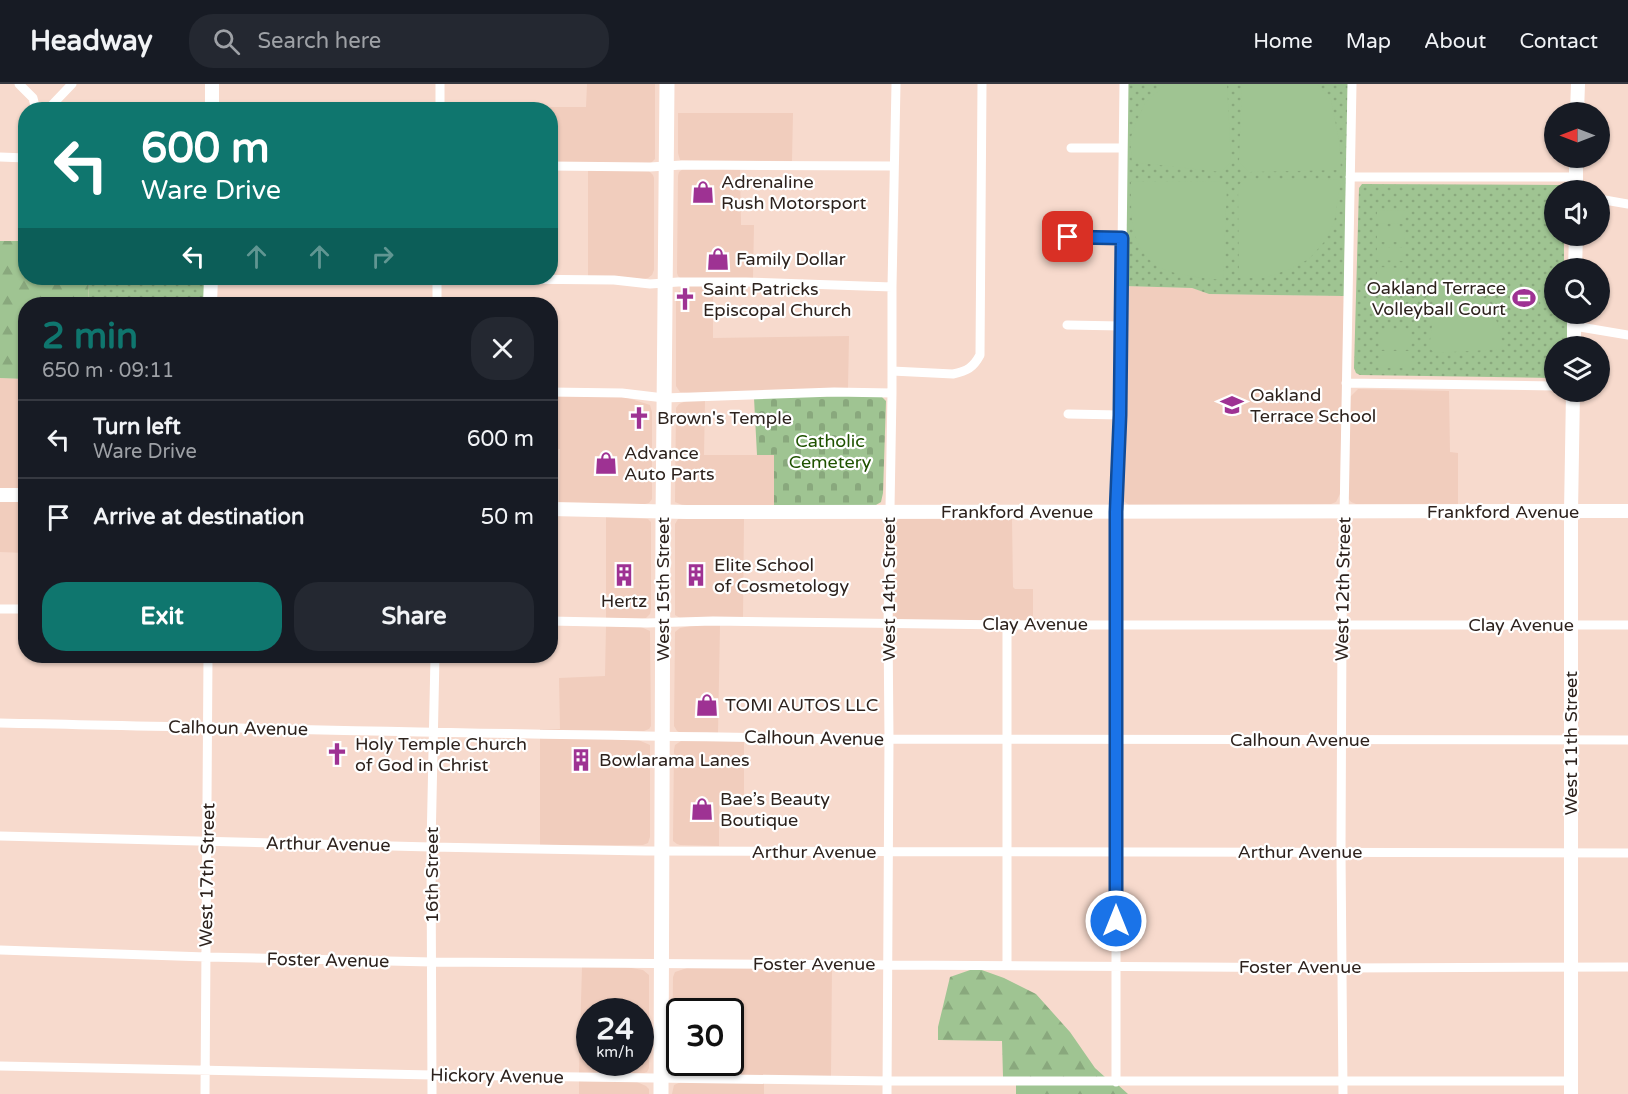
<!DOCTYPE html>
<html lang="en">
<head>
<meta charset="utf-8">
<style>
  :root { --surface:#171b24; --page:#242831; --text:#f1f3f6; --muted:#9ea1a6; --line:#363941; --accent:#0f766e }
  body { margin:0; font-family:"Varela Round",sans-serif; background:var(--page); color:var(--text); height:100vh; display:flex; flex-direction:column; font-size:22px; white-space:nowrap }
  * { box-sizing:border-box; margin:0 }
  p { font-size:20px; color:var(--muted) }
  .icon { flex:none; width:33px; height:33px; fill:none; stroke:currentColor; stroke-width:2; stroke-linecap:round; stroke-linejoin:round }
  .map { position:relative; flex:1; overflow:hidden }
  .drawer { position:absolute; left:18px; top:213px; width:540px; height:366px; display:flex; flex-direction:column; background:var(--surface); border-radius:24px; box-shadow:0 2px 4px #0004 }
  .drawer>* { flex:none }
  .hud { position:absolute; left:18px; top:18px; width:540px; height:183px; border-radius:24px; box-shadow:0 2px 4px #0004; background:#0f766e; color:#fff; overflow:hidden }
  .needle { width:39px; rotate:270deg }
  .controls { position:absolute; left:1544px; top:18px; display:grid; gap:12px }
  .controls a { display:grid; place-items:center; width:66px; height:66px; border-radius:50%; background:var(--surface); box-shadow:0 2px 4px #0004; font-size:30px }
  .speed { position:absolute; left:576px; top:914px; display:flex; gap:12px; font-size:30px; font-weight:700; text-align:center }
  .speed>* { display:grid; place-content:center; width:78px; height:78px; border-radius:50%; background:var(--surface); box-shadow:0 2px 4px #0004; line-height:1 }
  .speed small { font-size:15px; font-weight:400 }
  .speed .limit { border:3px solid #111; border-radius:9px; background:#fff; color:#111 }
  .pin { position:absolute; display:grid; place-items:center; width:51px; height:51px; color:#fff; margin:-26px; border-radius:12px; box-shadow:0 3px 9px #0006 }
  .me { position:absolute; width:66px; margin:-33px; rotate:0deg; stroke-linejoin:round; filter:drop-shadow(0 0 4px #0008) }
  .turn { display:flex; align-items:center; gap:21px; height:126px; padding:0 24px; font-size:27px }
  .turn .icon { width:78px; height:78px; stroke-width:2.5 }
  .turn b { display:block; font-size:42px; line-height:51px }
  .lanes { display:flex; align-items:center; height:57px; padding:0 24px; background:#0003; justify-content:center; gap:30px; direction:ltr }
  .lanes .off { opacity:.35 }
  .round { display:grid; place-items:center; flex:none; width:63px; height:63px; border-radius:24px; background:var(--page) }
  .summary { display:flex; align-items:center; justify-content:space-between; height:102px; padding:0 24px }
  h1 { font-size:36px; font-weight:700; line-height:45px; color:var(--accent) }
  .cta { display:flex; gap:12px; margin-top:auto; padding:12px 24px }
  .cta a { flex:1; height:69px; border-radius:24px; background:var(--accent); color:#fff; font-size:24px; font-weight:700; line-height:69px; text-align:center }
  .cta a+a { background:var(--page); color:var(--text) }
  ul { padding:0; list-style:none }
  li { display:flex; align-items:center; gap:18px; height:78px; padding:0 24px; border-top:2px solid var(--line) }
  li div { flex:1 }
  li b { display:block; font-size:22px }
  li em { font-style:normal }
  header { display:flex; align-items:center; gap:36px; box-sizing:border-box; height:84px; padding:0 30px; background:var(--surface); border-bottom:2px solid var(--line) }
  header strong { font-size:28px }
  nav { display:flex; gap:33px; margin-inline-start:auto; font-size:21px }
  .search { width:420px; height:54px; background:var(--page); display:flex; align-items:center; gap:15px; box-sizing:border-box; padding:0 21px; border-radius:24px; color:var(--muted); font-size:22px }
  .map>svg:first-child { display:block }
  .built { fill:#f1cdbd; fill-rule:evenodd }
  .green { fill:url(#green-dots) }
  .forest { fill:url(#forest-firs) }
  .cemetery { fill:url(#cemetery-stones) }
  .pitch { fill:#9fc492 }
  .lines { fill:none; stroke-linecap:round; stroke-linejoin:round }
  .minor { stroke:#fff; stroke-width:9 }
  .secondary { stroke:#fff; stroke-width:14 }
  .trunk { stroke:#fff; stroke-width:15 }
  .route-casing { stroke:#114b97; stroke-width:15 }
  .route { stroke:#1a73e8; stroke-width:10 }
  .labels { text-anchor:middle; stroke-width:4.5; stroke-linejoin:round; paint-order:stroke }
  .poi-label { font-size:18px; fill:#2d221d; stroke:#fff; text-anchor:start }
  .park-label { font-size:18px; fill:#1f5200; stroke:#fff }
  .street-label { font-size:18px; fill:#2d221d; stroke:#fff }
</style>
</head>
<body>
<header>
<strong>Headway</strong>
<div class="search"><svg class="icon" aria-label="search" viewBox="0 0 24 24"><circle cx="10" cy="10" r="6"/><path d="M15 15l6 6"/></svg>Search here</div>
<nav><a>Home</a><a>Map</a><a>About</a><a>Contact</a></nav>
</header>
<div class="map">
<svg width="1628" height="1010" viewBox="0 0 1628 1010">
  <defs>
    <pattern id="green-dots" width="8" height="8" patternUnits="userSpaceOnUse" patternTransform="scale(1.5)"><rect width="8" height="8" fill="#9fc492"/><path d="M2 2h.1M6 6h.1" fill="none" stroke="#89a87d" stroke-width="1.8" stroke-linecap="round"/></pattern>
    <pattern id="forest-firs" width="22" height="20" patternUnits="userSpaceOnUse" patternTransform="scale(1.5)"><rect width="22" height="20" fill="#9fc492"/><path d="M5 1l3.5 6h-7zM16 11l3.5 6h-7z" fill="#89a87d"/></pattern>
    <pattern id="cemetery-stones" width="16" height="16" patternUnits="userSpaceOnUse" patternTransform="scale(1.5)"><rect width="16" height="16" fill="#9fc492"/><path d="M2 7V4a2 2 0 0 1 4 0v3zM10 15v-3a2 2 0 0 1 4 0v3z" fill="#89a87d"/></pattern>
  </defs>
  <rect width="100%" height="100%" fill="#f7dacd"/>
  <!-- built -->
  <path class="built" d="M587,0H655V75L651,79L551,78L550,26L521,25V23H586Z
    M678,29H793L792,77L680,76L678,69Z
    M683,85H740L741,141H754L753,195L680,194L678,192L677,189L678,92L679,88Z
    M588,86L649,87L653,91L654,94V186L652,191L648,194L643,195L588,192Z
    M687,202H713V254L849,252L848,304L699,310L680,308L676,302V213L678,208Z
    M1123,202L1192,204L1209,210L1344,212L1340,410L1336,418L1331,420L1129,421L1122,416Z
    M0,294L25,295V406L0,405Z
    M1358,305L1449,307L1450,368L1458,369V420H1356L1351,418L1348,414L1350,313Z
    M551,312L625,313L650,321L652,328V415L649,419L645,420L559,418L560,365L551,364Z
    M705,316L704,371H774V421H682L675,418L676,324L679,320L686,317Z
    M0,416L25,417V469L0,468Z
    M606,433L648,435L651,438V525L650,530L646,534L642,535L606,534Z
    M678,435H744L743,534H680L675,531V440Z
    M900,435H1012L1013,503L1015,505H1033V533L1038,536H893L894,438Z
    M695,541H720L718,649H681L677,647L674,642L675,548L680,544Z
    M606,542L641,543L650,547L651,642L649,645L644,647L540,646V645H560L559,594L605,592Z
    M540,654L636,655L650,661V753L648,759L643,761H540Z
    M681,657H744V711H719V762L680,761L677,760L673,757L674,666L675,661Z
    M582,883H626L643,886L649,891V984L647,988L644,989H579ZM590,927H640V978H590Z
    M690,883H832L831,993L677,990L674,987L672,983L673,893L675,888ZM680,927H730V978H680Z
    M579,997L637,998L646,1002L649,1005V1010H579Z
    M681,998H764V1010H672L674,1001Z"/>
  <!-- green -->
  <path class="green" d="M1127,0H1348L1344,212L1209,210L1192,204L1123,202Z
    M1362,100L1564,101L1568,102L1569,106H1554V152H1564V184H1554V230H1567V262H1554V294L1360,291L1356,289L1354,284L1359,104Z
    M89,194L206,195V220H88Z"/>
  <!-- forest -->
  <path class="forest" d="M0,157H25L26,194H158L156,195L89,194L88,220H26L25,295L0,294Z
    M973,885H979L1004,894L1036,910L1070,948L1095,984L1105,993H1003L1002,957L938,956V943L950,893Z
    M1016,1000H1117L1128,1010H1016Z"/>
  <!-- cemetery -->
  <path class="cemetery" d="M880,311L886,317L883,409L881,418L876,421H774V371H757L754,314Z"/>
  <!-- pitch -->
  <path class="pitch" d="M1166,0H1227L1231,78L1221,88L1132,78L1130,56L1135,41L1145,19Z
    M1242,0H1317L1331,16L1339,56L1341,86L1249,88L1239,78Z
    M1244,95L1341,96L1334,139L1324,158L1309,175L1290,185L1264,194H1239L1238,102Z
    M1222,97L1227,102L1223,196C1203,194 1181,192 1163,185C1158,184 1155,180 1151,177C1129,158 1131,125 1131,98Z
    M1377,126L1405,127V140L1377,139Z
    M1377,145H1405L1404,158H1377Z
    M1377,163L1404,164V177L1377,176Z
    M1377,183L1404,184V197L1377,196Z
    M1438,196C1479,201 1499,224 1503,265L1435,269L1429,264Z
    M1510,204H1538L1539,224H1511Z
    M1381,246H1410V264H1381Z
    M1381,267H1410V284H1381Z"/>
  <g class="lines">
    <!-- minor -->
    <path class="minor" d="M19,0L33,14L36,26
      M50,26L51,22L72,0
      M440,26V0
      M1071,64H1123
      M0,73L26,74
      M550,82L650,83L682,81L894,82
      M1350,93H1576
      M1599,115L1628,120
      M1068,153L1122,154
      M418,194L614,196L650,200L678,198H746L892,203
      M437,220V194
      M1067,241L1121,242
      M1574,242L1628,251
      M892,287L953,290C967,287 973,284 980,271L982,0
      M1346,299L1554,302
      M550,308L622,309L664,314L834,308L892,309
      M1068,330L1120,331
      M0,525H26
      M550,537L647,539L713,537L1007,541H1628
      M0,639C297,645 594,653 892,655C1137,657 1383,654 1628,656
      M0,752L431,763L646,767L1628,769
      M0,866L206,873L432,878L1342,884L1628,883
      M1007,881V541
      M0,982L432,991L887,997H1571
      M1116,998V428L1120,331L1124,0
      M205,1010L208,572
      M432,1010L431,763L435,572
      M887,1010L889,655L888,540L892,309V203L896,0
      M1343,1010L1341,768L1342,542L1352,0"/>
    <!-- secondary -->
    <path class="secondary" d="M212,26V0
      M1577,28L1578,0
      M1576,106V74
      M1575,184L1576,152
      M210,220L211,194
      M1574,262V230
      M0,411H26
      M550,425L687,428L1628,427
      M1571,1010V428L1573,308"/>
    <!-- trunk -->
    <path class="trunk" d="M661,1010L663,437L667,0"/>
  </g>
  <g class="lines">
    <!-- route casing -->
    <g class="route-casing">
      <path id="route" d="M1068,153L1122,154L1120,331L1116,428V837"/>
    </g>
    <!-- route -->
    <use href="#route" class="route"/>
  </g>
  <!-- icons -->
  <defs>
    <g id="shop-bare" transform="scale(1.8)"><path d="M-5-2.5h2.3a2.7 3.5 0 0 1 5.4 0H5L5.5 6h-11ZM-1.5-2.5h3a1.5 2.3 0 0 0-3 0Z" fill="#9e3293" stroke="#fff" stroke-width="2.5" paint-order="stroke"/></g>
    <g id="stadium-bare" transform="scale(1.8)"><path d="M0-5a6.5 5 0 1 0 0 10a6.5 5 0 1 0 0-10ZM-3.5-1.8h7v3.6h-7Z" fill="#9e3293" stroke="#fff" stroke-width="2.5" paint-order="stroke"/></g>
    <g id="church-bare" transform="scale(1.8)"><path d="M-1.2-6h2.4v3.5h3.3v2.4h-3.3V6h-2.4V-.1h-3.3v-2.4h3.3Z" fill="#9e3293" stroke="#fff" stroke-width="2.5" paint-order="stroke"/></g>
    <g id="school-bare" transform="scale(1.8)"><path d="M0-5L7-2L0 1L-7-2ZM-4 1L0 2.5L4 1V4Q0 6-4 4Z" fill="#9e3293" stroke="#fff" stroke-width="2.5" paint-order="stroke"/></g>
    <g id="building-bare" transform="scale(1.8)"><path d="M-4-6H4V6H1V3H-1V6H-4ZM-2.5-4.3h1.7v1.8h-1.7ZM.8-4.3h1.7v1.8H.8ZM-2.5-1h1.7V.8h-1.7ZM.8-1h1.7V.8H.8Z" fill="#9e3293" stroke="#fff" stroke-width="2.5" paint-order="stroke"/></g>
  </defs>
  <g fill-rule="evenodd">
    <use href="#shop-bare" x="703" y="108"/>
    <use href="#shop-bare" x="718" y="175"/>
    <use href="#stadium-bare" x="1524" y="214"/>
    <use href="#church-bare" x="685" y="215"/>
    <use href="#school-bare" x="1232" y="321"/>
    <use href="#church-bare" x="639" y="334"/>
    <use href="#shop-bare" x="606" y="379"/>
    <use href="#building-bare" x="624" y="491"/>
    <use href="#building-bare" x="696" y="491"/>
    <use href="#shop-bare" x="707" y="621"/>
    <use href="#church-bare" x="337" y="670"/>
    <use href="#building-bare" x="581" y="676"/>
    <use href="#shop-bare" x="702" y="725"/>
  </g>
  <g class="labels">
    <!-- poi labels -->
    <g class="poi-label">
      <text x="721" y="104">Adrenaline<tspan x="721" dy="21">Rush Motorsport</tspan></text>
      <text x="736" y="181">Family Dollar</text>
      <text x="1506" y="210" text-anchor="end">Oakland Terrace<tspan x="1506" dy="21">Volleyball Court</tspan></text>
      <text x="703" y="211">Saint Patricks<tspan x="703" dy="21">Episcopal Church</tspan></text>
      <text x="1250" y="317">Oakland<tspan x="1250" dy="21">Terrace School</tspan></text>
      <text x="657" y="340">Brown's Temple</text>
      <text x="624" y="375">Advance<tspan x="624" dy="21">Auto Parts</tspan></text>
      <text x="714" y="487">Elite School<tspan x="714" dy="21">of Cosmetology</tspan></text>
      <text x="624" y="523" text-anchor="middle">Hertz</text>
      <text x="725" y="627">TOMI AUTOS LLC</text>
      <text x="355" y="666">Holy Temple Church<tspan x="355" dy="21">of God in Christ</tspan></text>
      <text x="599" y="682">Bowlarama Lanes</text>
      <text x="720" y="721">Bae’s Beauty<tspan x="720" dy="21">Boutique</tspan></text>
    </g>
    <!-- park labels -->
    <g class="park-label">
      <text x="830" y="363">Catholic<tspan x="830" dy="21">Cemetery</tspan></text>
    </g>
    <!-- street labels -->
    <g class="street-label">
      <text x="1017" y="434">Frankford Avenue</text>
      <text x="1503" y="434">Frankford Avenue</text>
      <text transform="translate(663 505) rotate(-90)" y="6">West 15th Street</text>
      <text transform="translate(889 505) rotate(-90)" y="6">West 14th Street</text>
      <text transform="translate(1343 505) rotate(-89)" y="6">West 12th Street</text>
      <text x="1035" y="546">Clay Avenue</text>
      <text x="1521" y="547">Clay Avenue</text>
      <text transform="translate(238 644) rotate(1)" y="6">Calhoun Avenue</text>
      <text transform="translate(814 654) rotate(1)" y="6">Calhoun Avenue</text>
      <text x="1300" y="662">Calhoun Avenue</text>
      <text transform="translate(1571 659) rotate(-90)" y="6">West 11th Street</text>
      <text transform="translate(328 760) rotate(1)" y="6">Arthur Avenue</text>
      <text x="814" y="774">Arthur Avenue</text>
      <text x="1300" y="774">Arthur Avenue</text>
      <text transform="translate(207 791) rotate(-89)" y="6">West 17th Street</text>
      <text transform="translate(432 791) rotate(-90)" y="6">16th Street</text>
      <text transform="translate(328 876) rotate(1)" y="6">Foster Avenue</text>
      <text x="814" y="886">Foster Avenue</text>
      <text x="1300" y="889">Foster Avenue</text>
      <text transform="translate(497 992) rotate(1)" y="6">Hickory Avenue</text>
    </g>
  </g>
</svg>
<div class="controls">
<a><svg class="needle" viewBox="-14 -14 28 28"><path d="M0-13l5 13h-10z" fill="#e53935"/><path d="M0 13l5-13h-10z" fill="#9ea1a6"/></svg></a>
<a><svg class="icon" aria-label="sound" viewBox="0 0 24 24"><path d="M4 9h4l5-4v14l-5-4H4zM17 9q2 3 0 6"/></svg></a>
<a><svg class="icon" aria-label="search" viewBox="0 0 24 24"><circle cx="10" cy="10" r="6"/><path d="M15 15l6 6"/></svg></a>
<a><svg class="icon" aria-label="layers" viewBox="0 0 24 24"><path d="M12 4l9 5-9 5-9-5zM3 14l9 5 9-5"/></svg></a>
</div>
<div class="speed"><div>24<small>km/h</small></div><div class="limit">30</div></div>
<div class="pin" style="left:1068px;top:153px;background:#d93025"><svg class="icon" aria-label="arrive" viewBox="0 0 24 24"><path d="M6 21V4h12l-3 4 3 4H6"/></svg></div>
<svg class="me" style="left:1116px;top:837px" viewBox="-20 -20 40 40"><circle r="17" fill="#1a73e8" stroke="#fff" stroke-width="3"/><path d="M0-11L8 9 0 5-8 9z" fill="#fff"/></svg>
<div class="hud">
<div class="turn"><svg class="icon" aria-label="left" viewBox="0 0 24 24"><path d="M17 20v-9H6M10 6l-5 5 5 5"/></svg><div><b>600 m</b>Ware Drive</div></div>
<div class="lanes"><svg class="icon" aria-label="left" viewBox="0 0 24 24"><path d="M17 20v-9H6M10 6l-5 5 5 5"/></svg><svg class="icon off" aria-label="ahead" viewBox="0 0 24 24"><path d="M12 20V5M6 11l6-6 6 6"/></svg><svg class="icon off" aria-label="ahead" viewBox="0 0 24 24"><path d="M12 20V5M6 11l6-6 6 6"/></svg><svg class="icon off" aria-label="right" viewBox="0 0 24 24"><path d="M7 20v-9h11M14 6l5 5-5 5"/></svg></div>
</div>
<section class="drawer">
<div class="summary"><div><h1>2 min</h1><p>650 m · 09:11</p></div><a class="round"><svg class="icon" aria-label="close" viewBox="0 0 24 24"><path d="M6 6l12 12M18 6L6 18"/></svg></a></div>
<ul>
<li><svg class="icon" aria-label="left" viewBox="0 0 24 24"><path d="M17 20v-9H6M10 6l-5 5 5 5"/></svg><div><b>Turn left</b><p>Ware Drive</p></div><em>600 m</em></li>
<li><svg class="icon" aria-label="arrive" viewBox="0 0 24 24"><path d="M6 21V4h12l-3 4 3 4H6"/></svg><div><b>Arrive at destination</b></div><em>50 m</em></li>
</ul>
<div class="cta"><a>Exit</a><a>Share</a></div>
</section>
</div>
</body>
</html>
